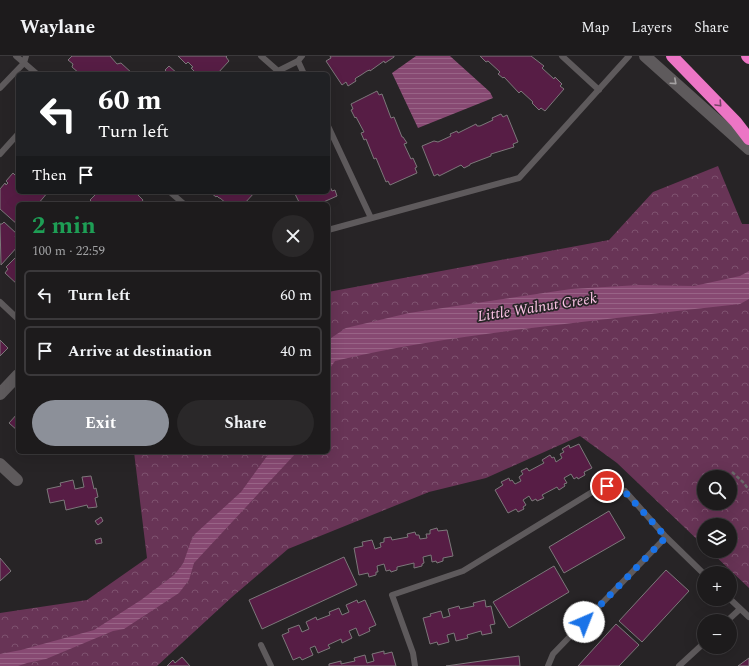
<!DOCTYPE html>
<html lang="en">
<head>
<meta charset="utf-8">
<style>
  :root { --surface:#1d1b1c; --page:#2a2829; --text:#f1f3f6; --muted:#a0a1a3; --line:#3b393b; --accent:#8c9099 }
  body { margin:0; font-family:Spectral,serif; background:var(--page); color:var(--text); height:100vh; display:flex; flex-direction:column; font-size:15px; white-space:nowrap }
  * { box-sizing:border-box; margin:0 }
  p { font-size:13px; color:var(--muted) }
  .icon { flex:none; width:22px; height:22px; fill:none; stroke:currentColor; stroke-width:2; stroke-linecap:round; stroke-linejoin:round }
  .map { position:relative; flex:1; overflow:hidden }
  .side { position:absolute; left:16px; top:146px; width:314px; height:252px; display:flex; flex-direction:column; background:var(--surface); border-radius:6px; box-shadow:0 4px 16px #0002,0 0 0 1px var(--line) }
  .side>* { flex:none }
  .top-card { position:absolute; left:16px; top:16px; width:314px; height:122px; border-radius:6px; box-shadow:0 4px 16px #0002,0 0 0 1px var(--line); background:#202124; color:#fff; overflow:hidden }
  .tools { position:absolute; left:697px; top:414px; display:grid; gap:8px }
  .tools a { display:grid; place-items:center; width:40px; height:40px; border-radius:50%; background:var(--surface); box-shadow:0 4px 16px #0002,0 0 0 1px var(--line); font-size:20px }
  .pin { position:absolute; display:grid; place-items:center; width:34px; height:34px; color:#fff; margin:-17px; border:2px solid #fff; border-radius:50%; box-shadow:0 1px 4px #0007 }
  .me { position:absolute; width:44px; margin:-22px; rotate:44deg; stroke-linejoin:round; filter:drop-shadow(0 0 3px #0008) }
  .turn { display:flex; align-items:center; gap:14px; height:84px; padding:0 16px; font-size:18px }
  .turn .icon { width:52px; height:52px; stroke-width:2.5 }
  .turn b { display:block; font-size:28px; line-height:34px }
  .then { display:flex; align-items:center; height:38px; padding:0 16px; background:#0003; gap:8px; font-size:15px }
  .round { display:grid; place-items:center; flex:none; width:42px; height:42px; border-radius:21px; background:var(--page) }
  .head { display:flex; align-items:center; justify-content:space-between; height:68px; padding:0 16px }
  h1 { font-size:24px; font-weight:700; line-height:30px; color:#1e9e55 }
  .primary-button { display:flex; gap:8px; margin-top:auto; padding:8px 16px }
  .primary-button a { flex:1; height:46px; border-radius:24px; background:var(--accent); color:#fff; font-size:16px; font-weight:700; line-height:46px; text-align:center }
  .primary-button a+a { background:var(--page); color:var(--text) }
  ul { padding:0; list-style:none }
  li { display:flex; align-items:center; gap:12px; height:50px; margin:0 8px 6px; padding:0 8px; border:2px solid var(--line); border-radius:6px }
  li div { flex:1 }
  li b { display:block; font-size:15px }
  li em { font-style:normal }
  header { display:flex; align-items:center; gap:24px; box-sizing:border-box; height:56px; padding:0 20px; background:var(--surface); border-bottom:1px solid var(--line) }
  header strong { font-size:19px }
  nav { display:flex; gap:22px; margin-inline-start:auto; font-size:14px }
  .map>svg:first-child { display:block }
  .forest { fill:url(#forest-crowns); fill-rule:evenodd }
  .water { fill:url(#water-rules) }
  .building { fill:#571d45; stroke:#7c787a }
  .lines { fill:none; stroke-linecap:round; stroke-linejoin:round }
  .path { stroke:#6c6a6b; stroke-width:2.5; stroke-dasharray:4 2; stroke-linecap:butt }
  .lane { stroke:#5e5a5c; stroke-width:6 }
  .street { stroke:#5e5a5c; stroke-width:12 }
  .secondary { stroke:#5e5a5c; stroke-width:12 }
  .highway { stroke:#ec75c5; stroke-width:12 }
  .oneway { stroke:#a6a3a4 }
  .oneway2 { stroke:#764466 }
  .route { stroke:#1a73e8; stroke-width:7; stroke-dasharray:0 12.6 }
  .labels { text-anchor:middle; stroke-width:3.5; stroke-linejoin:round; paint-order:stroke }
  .water-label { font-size:15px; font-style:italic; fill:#fbc3e5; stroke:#272426 }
</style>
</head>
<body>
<header>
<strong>Waylane</strong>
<nav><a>Map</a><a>Layers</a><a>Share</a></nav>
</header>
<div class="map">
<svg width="749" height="610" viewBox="0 0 749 610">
  <defs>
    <pattern id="forest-crowns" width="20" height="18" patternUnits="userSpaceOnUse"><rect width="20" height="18" fill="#683456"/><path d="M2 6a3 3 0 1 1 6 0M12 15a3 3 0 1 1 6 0" fill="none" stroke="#7e526f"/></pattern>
    <pattern id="water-rules" width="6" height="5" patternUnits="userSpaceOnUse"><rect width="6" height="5" fill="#874972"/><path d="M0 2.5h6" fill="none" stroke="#986386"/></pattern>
  </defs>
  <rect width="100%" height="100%" fill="#272426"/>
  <!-- forest -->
  <path class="forest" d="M718,110L742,168H749V532L710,495H730V469H704V490L617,407L580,380L486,422L429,436L288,493L232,541L157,610H0V557L87,544L147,502L134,396H328V236L609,184L653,136ZM704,421H730V447H704Z"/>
  <!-- water -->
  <path class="water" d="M416,0H450L490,36L493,42L418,72L392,17Z
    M749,215V243L740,248C668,256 595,264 523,273C460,281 397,290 335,305L328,315V284L346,272L409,257L571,233L639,229L694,230L740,220Z
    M270,396H297L194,507L189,524L179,537L124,573L113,575L46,603L27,607L18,610H0V598L21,594L94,574L141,544L174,519L183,508L191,485L195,478L241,436Z"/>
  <!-- building -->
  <path class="building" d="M72,0H110L117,8L121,7L133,18H80L72,11L73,8L68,4Z
    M178,0H227L226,1L229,5L217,18H197L191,12L193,11L188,6L186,8Z
    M330,0H394V1L385,7L384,5L370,15V14L367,15L361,19L356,22L355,23L356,25L348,30L346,26L342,29L326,5L331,2Z
    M480,0H531L544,10L542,12L554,23L555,21L562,28L560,30L564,33L545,55L541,52L539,54L532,47L533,46L521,35L519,37L504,21L503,22L498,18L500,16L488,5L486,6Z
    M169,10L178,18H162L164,16L166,18L167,16L165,14Z
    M377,35L379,39L382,38L391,62L394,61L402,81H403L407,87L404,88L411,103L413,102L417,111L415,112L417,117L390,129L388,125L386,126L376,102L374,103L366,83L364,84L361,77L364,76L356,61L355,62L351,54L353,53L351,48Z
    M501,58L503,61L507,59L518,86L513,88L514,91L491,98V100L470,108V109L464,112L461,109L439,120L438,118L434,120L422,90L434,85L438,86L451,80L450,78L457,75L458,77L476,68L477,70H480L493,64L492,62Z
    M18,112V136H48L38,148H18V169L0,153V133L5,127L6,129L8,127L6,125L13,117L15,119L17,117L15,115Z
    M328,126L332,135L335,134L337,140L319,148H300L294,136H328Z
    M98,136L99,138L101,136H135L143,144L140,148H89L92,146L90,144Z
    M210,136H255L244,148H227L220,142H219L217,140L216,141Z
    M4,166L17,178L15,181L18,184V190L1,209L0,168H2Z
    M18,199V229L5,217L8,213L6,211Z
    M0,284L8,292L0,300Z
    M18,357V375L9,367Z
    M579,388L592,412L584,416L585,419L578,423L577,421L574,423L571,418L564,422L567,427L564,428L565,430L559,434L557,431L542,439L544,442L537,445L536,443L532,445L529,440L523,444L526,449L523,451L524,453L518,456L516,453L508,457L495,434L503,429L501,426L509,422L510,425L512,424L515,428L521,425L519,421L523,418L521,415L527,412L529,415L544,407L542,404L550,399L552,402L554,401L556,406L562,402L560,398L564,396L562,393L569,389L570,392Z
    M91,420L94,433L96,432L98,441L95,442L97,451L88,452L87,449L66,454L64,444L50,447L47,433L61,430L60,427L73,424L75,433L84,431L82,421Z
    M609,455L625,482L564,517L549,491Z
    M101,461L103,465L98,469L95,465Z
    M437,472L438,475L447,474L453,500L443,502V505L437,507L436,505L432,506L431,499L423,501L424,507L422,508V510L414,512V507L397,511V514L391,516L390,514L386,515L384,508L377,510L378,516H376V519L369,521L368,517L359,519L354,492L363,490L362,486L372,484L375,493L381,491L380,487L384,486V482L391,481L392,484L408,481L407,478L415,476L416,479H419L420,483L427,482L426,478H430V474Z
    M101,482L102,487L96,488L95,484Z
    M344,501L357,529L262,573L249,544Z
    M0,502L11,515L0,525Z
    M554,510L569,536L509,572L493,546Z
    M666,514L689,535L642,586L619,565Z
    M357,544L358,547L365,544L376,569L369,572L370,575L359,580L356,572L349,575L352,582L342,587L341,583L328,589L330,592L318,597L315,590L310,592L313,599L302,604L300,601L293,604L282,579L289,576L288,573L299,569L302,576L309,573L306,566L316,561L317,564L330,559L329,556L339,552L342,559L349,556L346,549Z
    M485,544L486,551L491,550L495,568L490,569L492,577L482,579L481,575L467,579L468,582L456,585L454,577L447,579L449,586L438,589L437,586L430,588L423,562L431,560L430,558L441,555L443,562L450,560L448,553L459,550L460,553L474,550L473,547Z
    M616,568L639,589L619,610H578Z
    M384,595V598L392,596L396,610H329V608L341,605V608L355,605L354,602L365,599L367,607L374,605L372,598Z
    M519,600L520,610H446L474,606Z
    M182,601L190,610H167L173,604L175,607Z
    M749,602V610H738Z"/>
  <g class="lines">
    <!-- path -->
    <path class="path" d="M732,416L744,427L749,434"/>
    <!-- lane -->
    <path class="lane" d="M16,0L37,18
      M261,0L278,15L298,5L302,0
      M562,0L599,34
      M298,5L304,18
      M0,32L24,7L26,0
      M328,70L371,162
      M0,98L18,78
      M170,136L184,148
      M328,174L519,122L629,0
      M0,246L18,263
      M730,543L749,561
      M727,565L740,553
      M261,589L271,610
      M415,610L413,597L392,539L463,515L597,433L607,430L625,435L666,481L704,518
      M548,610L553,598L666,481
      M679,610L704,587"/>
    <!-- street -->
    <path class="street" d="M0,338L18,319
      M0,408L17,424"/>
    <!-- secondary -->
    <path class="secondary" d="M645,0L749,93"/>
    <!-- highway -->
    <path class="highway" d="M672,0L736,66L749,83
      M747,0L749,2"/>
  </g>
  <!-- one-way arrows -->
  <defs><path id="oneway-chevron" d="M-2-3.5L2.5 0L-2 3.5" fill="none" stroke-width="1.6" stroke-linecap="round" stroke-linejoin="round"/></defs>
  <use class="oneway" href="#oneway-chevron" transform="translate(674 26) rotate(42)"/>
  <use class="oneway2" href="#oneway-chevron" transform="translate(719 48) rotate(47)"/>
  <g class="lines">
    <!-- route -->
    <path class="route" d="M584,566L666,481L625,436L607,430"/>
  </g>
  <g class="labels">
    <!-- water labels -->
    <g class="water-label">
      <text transform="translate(537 251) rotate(-9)" y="5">Little Walnut Creek</text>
    </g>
  </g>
</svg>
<div class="tools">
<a><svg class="icon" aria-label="search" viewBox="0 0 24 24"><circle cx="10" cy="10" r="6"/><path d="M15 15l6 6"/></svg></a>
<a><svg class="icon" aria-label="layers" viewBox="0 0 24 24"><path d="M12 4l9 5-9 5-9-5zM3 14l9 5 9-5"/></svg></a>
<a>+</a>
<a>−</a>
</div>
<div class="pin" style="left:607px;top:430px;background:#d93025"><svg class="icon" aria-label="arrive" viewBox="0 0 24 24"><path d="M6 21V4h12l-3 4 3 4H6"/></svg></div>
<svg class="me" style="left:584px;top:566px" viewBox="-20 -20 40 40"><circle r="19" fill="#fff"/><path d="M0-13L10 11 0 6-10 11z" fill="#1a73e8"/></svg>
<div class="top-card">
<div class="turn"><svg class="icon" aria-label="left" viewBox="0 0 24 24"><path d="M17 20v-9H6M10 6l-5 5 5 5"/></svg><div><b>60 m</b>Turn left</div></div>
<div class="then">Then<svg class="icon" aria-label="arrive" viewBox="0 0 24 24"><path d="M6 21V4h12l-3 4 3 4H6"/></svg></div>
</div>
<section class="side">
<div class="head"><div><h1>2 min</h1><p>100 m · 22:59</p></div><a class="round"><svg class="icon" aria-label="close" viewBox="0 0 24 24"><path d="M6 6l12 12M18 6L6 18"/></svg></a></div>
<ul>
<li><svg class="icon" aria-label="left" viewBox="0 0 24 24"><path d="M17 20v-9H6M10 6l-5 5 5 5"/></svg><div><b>Turn left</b></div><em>60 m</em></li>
<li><svg class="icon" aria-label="arrive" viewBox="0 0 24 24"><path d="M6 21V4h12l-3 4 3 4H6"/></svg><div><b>Arrive at destination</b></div><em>40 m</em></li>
</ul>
<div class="primary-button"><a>Exit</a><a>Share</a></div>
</section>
</div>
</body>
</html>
